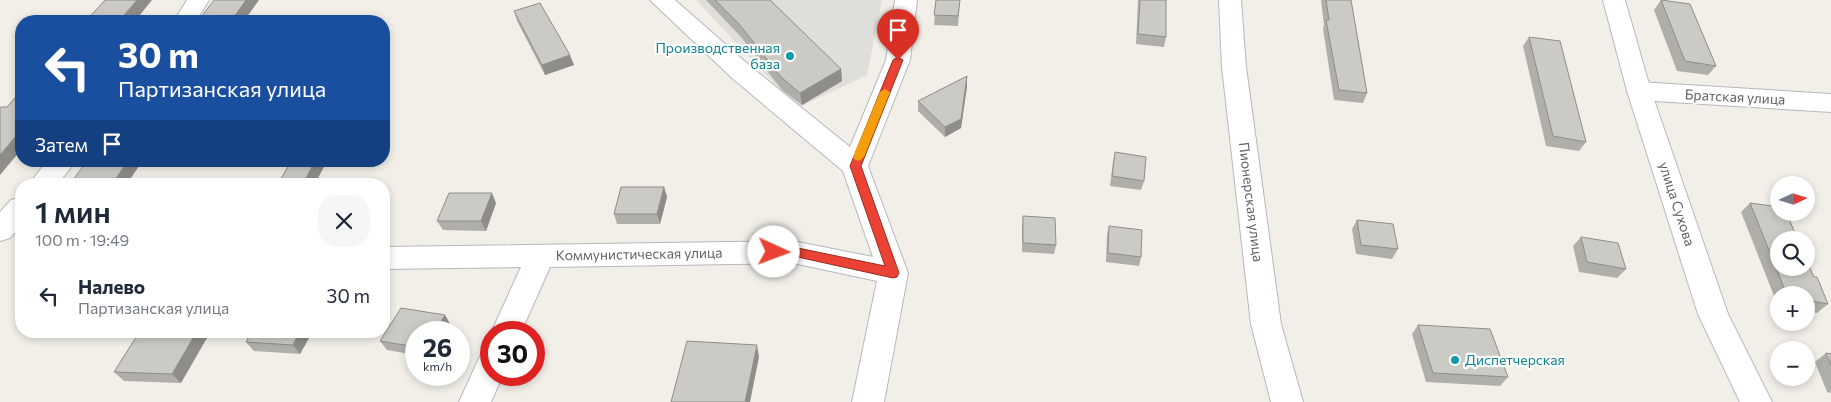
<!DOCTYPE html>
<html lang="ru">
<head>
<meta charset="utf-8">
<style>
  :root { --surface:#fff; --page:#f6f6f7; --text:#1f2937; --muted:#747a83 }
  body { margin:0; font-family:Commissioner,sans-serif; background:var(--page); color:var(--text); height:100vh; display:flex; flex-direction:column; font-size:19px; white-space:nowrap }
  * { box-sizing:border-box; margin:0 }
  p { font-size:16px; color:var(--muted) }
  .icon { flex:none; width:28px; height:28px; fill:none; stroke:currentColor; stroke-width:2; stroke-linecap:round; stroke-linejoin:round }
  .map { position:relative; flex:1; overflow:hidden }
  .side { position:absolute; left:15px; top:178px; width:375px; height:160px; display:flex; flex-direction:column; background:var(--surface); border-radius:20px; box-shadow:0 2px 8px #0003 }
  .side>* { flex:none }
  .hud { position:absolute; left:15px; top:15px; width:375px; height:152px; border-radius:20px; box-shadow:0 2px 8px #0003; background:#1a4fa0; color:#fff; overflow:hidden }
  .needle { width:32px; rotate:86deg }
  .fabs { position:absolute; left:1770px; top:176px; display:grid; gap:10px }
  .fabs a { display:grid; place-items:center; width:45px; height:45px; border-radius:50%; background:var(--surface); box-shadow:0 2px 8px #0003; font-size:25px }
  .speed { position:absolute; left:405px; top:321px; display:flex; gap:10px; font-size:25px; font-weight:700; text-align:center }
  .speed>* { display:grid; place-content:center; width:65px; height:65px; border-radius:50%; background:var(--surface); box-shadow:0 2px 8px #0003; line-height:1 }
  .speed small { font-size:12px; font-weight:400 }
  .speed .limit { border:8px solid #d22; background:#fff; color:#111 }
  .pin { position:absolute; display:grid; place-items:center; width:42px; height:42px; color:#fff; margin:-51px -21px; border-radius:50% 50% 50% 0; rotate:-45deg; box-shadow:0 0 5px #0007 }
  .pin .icon { rotate:45deg }
  .me { position:absolute; width:55px; margin:-28px; rotate:92deg; stroke-linejoin:round; filter:drop-shadow(0 0 4px #0008) }
  .turn { display:flex; align-items:center; gap:18px; height:105px; padding:0 20px; font-size:22px }
  .turn .icon { width:65px; height:65px; stroke-width:2.5 }
  .turn b { display:block; font-size:35px; line-height:42px }
  .then { display:flex; align-items:center; height:48px; padding:0 20px; background:#0003; gap:10px; font-size:19px }
  .round { display:grid; place-items:center; flex:none; width:52px; height:52px; border-radius:20px; background:var(--page) }
  .summary { display:flex; align-items:center; justify-content:space-between; height:85px; padding:0 20px }
  h1 { font-size:30px; font-weight:600; line-height:38px }
  ul { padding:0; list-style:none }
  li { display:flex; align-items:center; gap:15px; height:65px; padding:0 20px }
  li div { flex:1 }
  li b { display:block; font-size:19px }
  li em { font-style:normal }
  .map>svg:first-child { display:block }
  .industrial { fill:#e0deda }
  .lines { fill:none; stroke-linecap:round; stroke-linejoin:round }
  .street-casing { stroke:#b5b8bc; stroke-width:2 }
  .secondary-casing { stroke:#b6babf; stroke-width:2 }
  .street { fill:#fff; fill-rule:evenodd }
  .secondary { fill:#fff; fill-rule:evenodd }
  .wall { fill:#afaea9 }
  .shaded-wall { fill:#8f8d8a }
  .building { fill:#cccac5; stroke:#8f8d8a }
  .route { fill:#ea4335; stroke:#982c22 }
  .slow { fill:#f59e0b }
  .culture-dot { fill:#0f9aa8; stroke:#fff; stroke-width:2 }
  .labels { text-anchor:middle; stroke-width:4.5; stroke-linejoin:round; paint-order:stroke }
  .culture-label { font-size:14px; fill:#0d838f; stroke:#fff; text-anchor:end }
  .street-label { font-size:14px; fill:#5f6368; stroke:#fff }
</style>
</head>
<body>
<div class="map">
<svg width="1831" height="402" viewBox="0 0 1831 402">
  <rect width="100%" height="100%" fill="#f1efe8"/>
  <!-- industrial -->
  <path class="industrial" d="M696,0H882L867,75L797,108Z"/>
  <g class="lines">
    <!-- street casing -->
    <g class="street-casing">
      <path id="street" d="M187,0H209L196,21H174Z
        M650,0H675L750,66L850,147L886,60L895,0H917L910,60L868,166L908,273L884,402H852L877,281L793,263L550,267L521,332L491,333L521,267L384,269V247L793,241L873,257L843,171L732,78Z
        M1219,0H1241L1246,67L1281,324L1303,402H1271L1251,324L1222,67Z
        M1639,82L1831,94V112L1639,100L1630,97L1627,91L1630,85Z
        M47,161H76L58,184H29Z
        M21,197V225L10,238L0,241V212L11,200Z
        M491,353V375H503L491,402H459L480,356Z"/>
    </g>
    <!-- secondary casing -->
    <g class="secondary-casing">
      <path id="secondary" d="M1603,0H1625L1651,91L1728,314L1772,402H1740L1698,314L1627,91Z"/>
    </g>
    <!-- street -->
    <use href="#street" class="street"/>
    <!-- secondary -->
    <use href="#secondary" class="secondary"/>
  </g>
  <!-- wall -->
  <path class="wall" d="M706,0H770L841,69L842,81L802,105L782,90L741,37Z
    M936,0H960L958,26L934,25Z
    M1138,0H1166V37L1164,47L1136,44Z
    M1321,0H1351L1367,93L1363,103L1334,100L1323,29L1324,25Z
    M1661,0L1716,66L1708,75L1677,71L1654,10Z
    M514,11L574,65L545,75L517,21Z
    M1529,37L1586,142L1579,151L1546,146L1523,46Z
    M967,86L961,128L945,137L918,111V101Z
    M1115,152L1144,181L1141,190L1110,186L1113,162Z
    M87,161H215L212,166H139Z
    M664,187L667,197L660,224H617L614,214Z
    M496,203L486,231L443,230L437,221Z
    M1750,203L1814,277L1828,304L1817,313L1806,311V295H1779V306H1778L1741,212Z
    M1023,216L1056,245L1054,254L1022,252V226Z
    M1357,220L1398,249L1392,259L1356,254L1352,229Z
    M1109,226L1141,257L1139,266L1106,262L1107,235Z
    M1581,237L1626,269L1617,278L1579,272L1573,246Z
    M445,315L450,324L416,332V355L387,350L380,341Z
    M1418,325L1508,377L1500,386L1426,382L1412,334Z
    M140,331L181,383L124,381L114,372Z
    M252,331H313L300,354L254,351L246,342Z
    M1826,353L1831,354V393L1827,392L1815,362Z"/>
  <!-- shaded-wall -->
  <path class="shaded-wall" d="M137,0H152L135,21H119Z
    M246,0H259L244,21H231Z
    M570,55L574,65L545,75L542,65Z
    M841,69L842,81L802,105L800,93Z
    M967,76V86L961,128L945,137V127Z
    M21,130V150L0,175V155Z
    M128,161H135L139,166L127,184H112Z
    M208,161H215L212,166Z
    M315,161H327L315,184H303Z
    M664,187L667,197L660,224L657,214Z
    M492,193L496,203L486,231L481,221Z
    M445,315L450,324L445,332H435Z
    M197,331H211L181,383L172,374Z
    M300,331H313L300,354L293,345Z
    M757,345L759,357L750,402H745Z"/>
  <!-- building -->
  <path class="building" d="M105,0H137L119,21H86Z
    M214,0H246L231,21H198Z
    M715,0H770L841,69L800,93L781,77L739,24Z
    M936,0H960L958,16L934,15Z
    M1140,0H1166V37L1138,34Z
    M1326,0H1351L1367,93L1339,90L1326,20H1329Z
    M1661,0L1690,4L1716,66L1685,61Z
    M540,3L570,55L542,65L514,11Z
    M1529,37L1560,41L1586,142L1553,136Z
    M967,76L961,119L945,127L918,101Z
    M21,91V130L0,155V108L1,107H7Z
    M1115,152L1146,157L1144,181L1112,176Z
    M87,161H128L112,184H70Z
    M291,161H315L303,184H278Z
    M621,187H664L657,214H614Z
    M449,193H492L481,221H437Z
    M1750,203L1779,207V212H1786L1798,240H1779V268H1806V259L1814,277H1817L1828,304L1806,300V295H1787Z
    M1023,216L1055,218L1056,245L1023,243Z
    M1357,220L1393,224L1398,249L1361,245Z
    M1109,226L1142,230L1141,257L1108,253Z
    M1581,237L1618,243L1626,269L1587,262Z
    M401,308L445,315L435,332H416V347L380,341Z
    M1418,325L1490,329L1508,377L1433,373Z
    M140,331H197L172,374L114,372Z
    M252,331H300L293,345L246,342Z
    M687,341L757,345L745,402H671Z
    M1826,353L1831,354V366Z"/>
  <!-- route -->
  <path class="route" d="M898,57L903,60L861,166L899,273L897,277L893,278L793,256L770,255L768,252L770,249L793,247L885,266L850,166L893,60Z"/>
  <!-- slow -->
  <path class="slow" d="M885,89L890,92L864,157L859,161L855,160L853,157L880,92Z"/>
  <!-- markers -->
  <g class="culture-dot">
    <circle cx="790" cy="56" r="5"/>
    <circle cx="1455" cy="360" r="5"/>
  </g>
  <g class="labels">
    <!-- culture labels -->
    <g class="culture-label">
      <text x="780" y="53">Производственная<tspan x="780" dy="16">база</tspan></text>
      <text x="1465" y="365" text-anchor="start">Диспетчерская</text>
    </g>
    <!-- street labels -->
    <g class="street-label">
      <text transform="translate(1735 97) rotate(3)" y="5">Братская улица</text>
      <text transform="translate(1251 202) rotate(83)" y="5">Пионерская улица</text>
      <text transform="translate(1677 204) rotate(72)" y="5">улица Сухова</text>
      <text transform="translate(639 254) rotate(-1)" y="5">Коммунистическая улица</text>
    </g>
  </g>
</svg>
<div class="fabs">
<a><svg class="needle" viewBox="-14 -14 28 28"><path d="M0-13l5 13h-10z" fill="#e53935"/><path d="M0 13l5-13h-10z" fill="#747a83"/></svg></a>
<a><svg class="icon" aria-label="search" viewBox="0 0 24 24"><circle cx="10" cy="10" r="6"/><path d="M15 15l6 6"/></svg></a>
<a>+</a>
<a>−</a>
</div>
<div class="speed"><div>26<small>km/h</small></div><div class="limit">30</div></div>
<div class="pin" style="left:898px;top:60px;background:#d93025"><svg class="icon" aria-label="arrive" viewBox="0 0 24 24"><path d="M6 21V4h12l-3 4 3 4H6"/></svg></div>
<svg class="me" style="left:774px;top:252px" viewBox="-20 -20 40 40"><circle r="19" fill="#fff"/><path d="M0-13L10 11 0 6-10 11z" fill="#ea4335"/></svg>
<div class="hud">
<div class="turn"><svg class="icon" aria-label="left" viewBox="0 0 24 24"><path d="M17 20v-9H6M10 6l-5 5 5 5"/></svg><div><b>30 m</b>Партизанская улица</div></div>
<div class="then">Затем<svg class="icon" aria-label="arrive" viewBox="0 0 24 24"><path d="M6 21V4h12l-3 4 3 4H6"/></svg></div>
</div>
<section class="side">
<div class="summary"><div><h1>1 мин</h1><p>100 m · 19:49</p></div><a class="round"><svg class="icon" aria-label="close" viewBox="0 0 24 24"><path d="M6 6l12 12M18 6L6 18"/></svg></a></div>
<ul>
<li><svg class="icon" aria-label="left" viewBox="0 0 24 24"><path d="M17 20v-9H6M10 6l-5 5 5 5"/></svg><div><b>Налево</b><p>Партизанская улица</p></div><em>30 m</em></li>
</ul>
</section>
</div>
</body>
</html>
